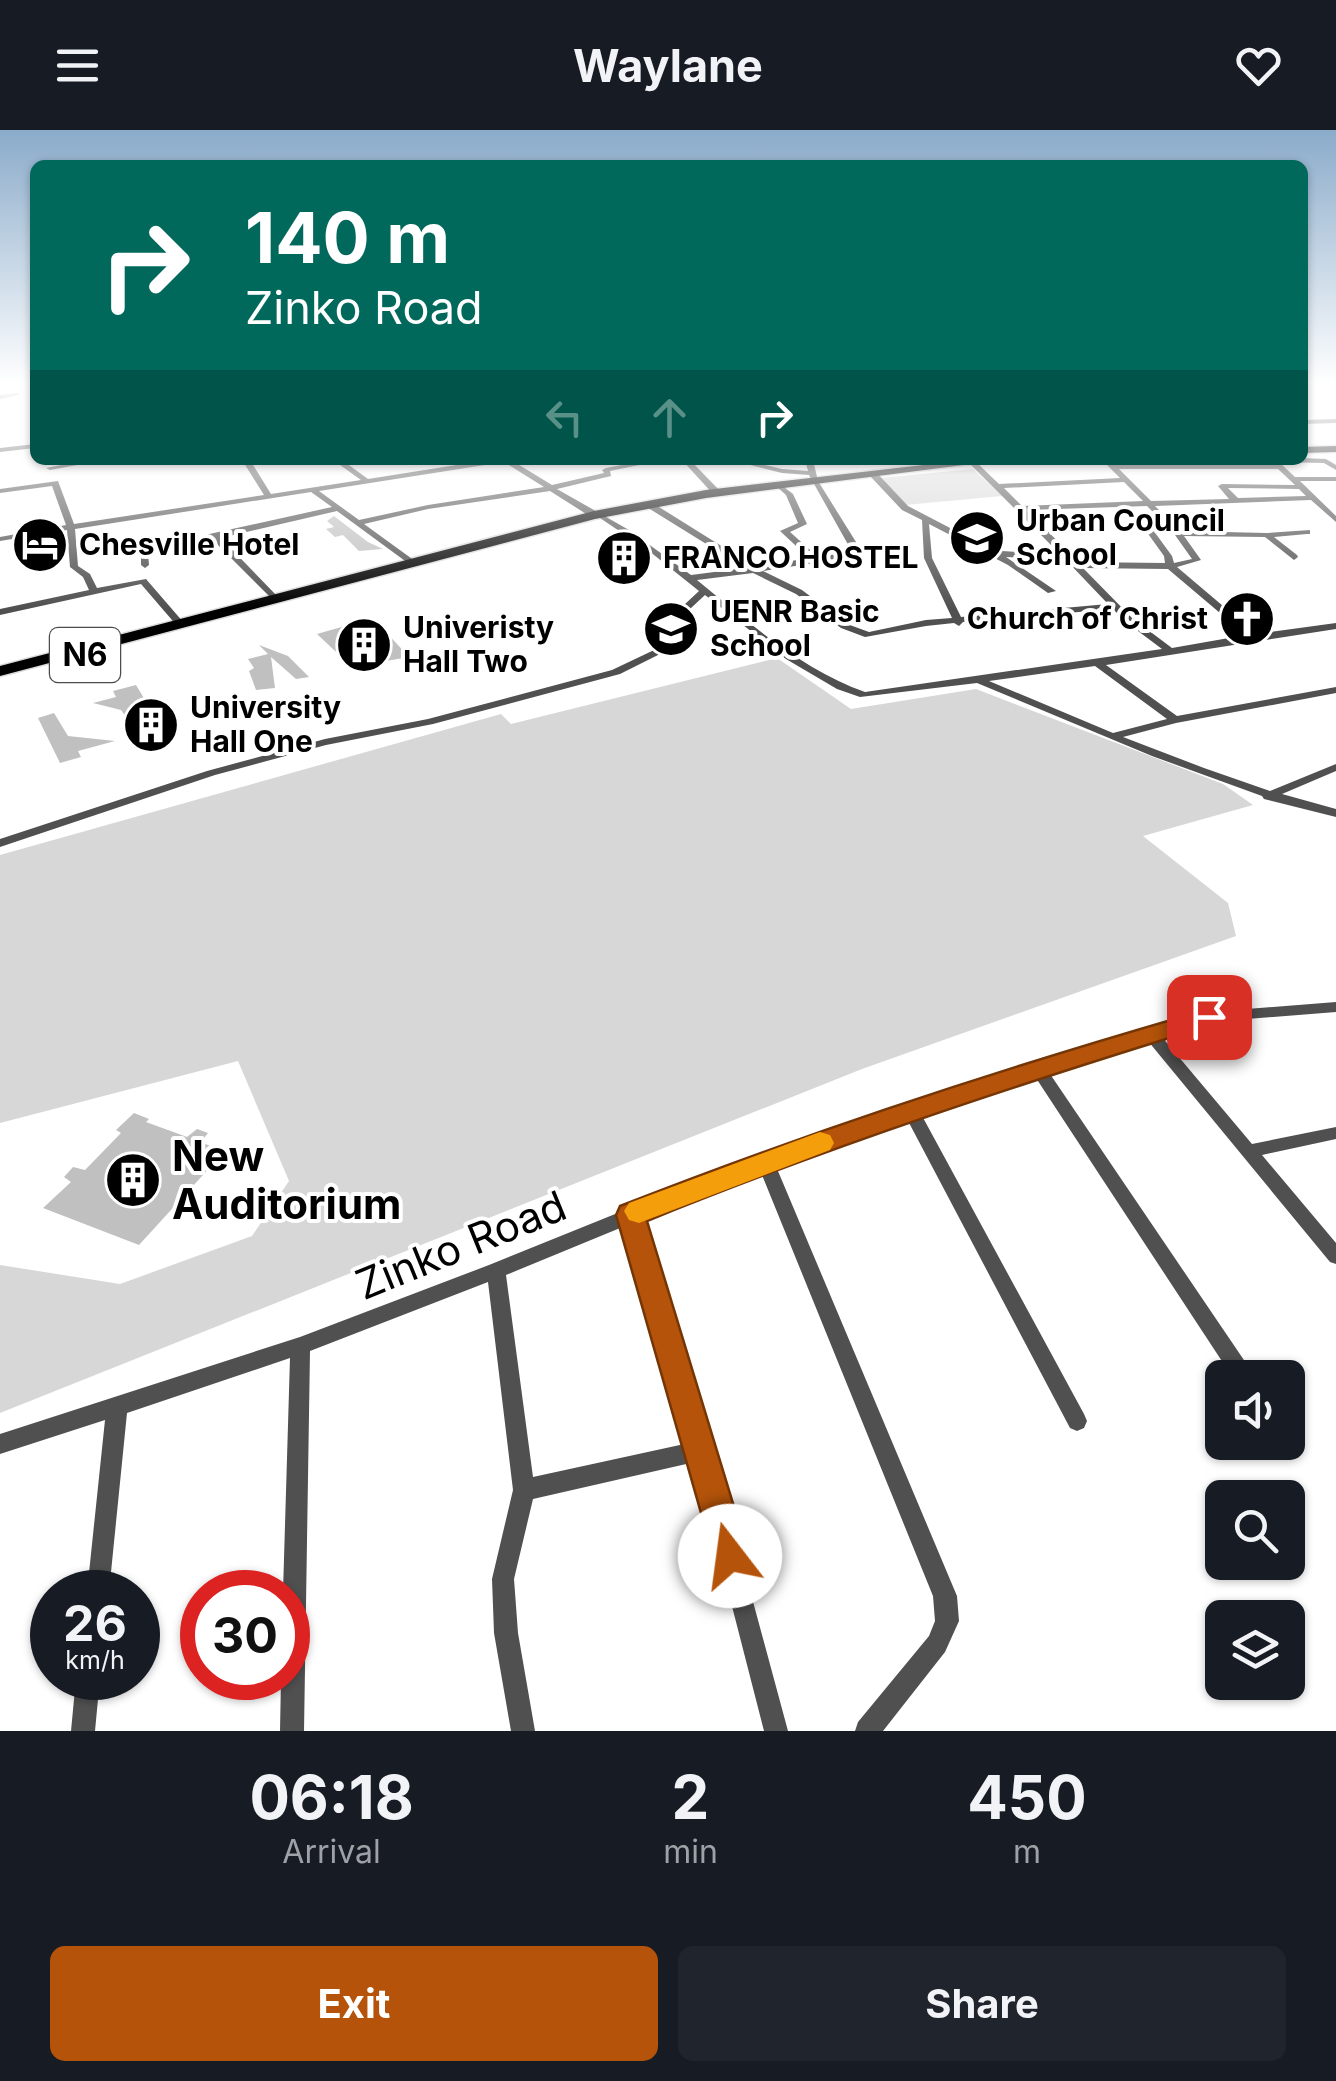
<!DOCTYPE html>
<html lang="en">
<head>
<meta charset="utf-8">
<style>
  :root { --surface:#171b24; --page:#20242c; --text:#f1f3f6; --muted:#9ea1a6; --accent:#b45309 }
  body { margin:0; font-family:Inter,sans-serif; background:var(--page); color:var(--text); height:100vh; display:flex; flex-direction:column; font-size:38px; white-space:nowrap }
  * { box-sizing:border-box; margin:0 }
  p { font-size:32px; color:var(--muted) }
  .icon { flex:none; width:55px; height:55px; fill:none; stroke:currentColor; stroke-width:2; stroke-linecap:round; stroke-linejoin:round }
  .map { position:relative; height:1601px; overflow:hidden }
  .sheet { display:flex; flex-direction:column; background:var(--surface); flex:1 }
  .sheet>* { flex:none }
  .hud { position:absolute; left:30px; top:30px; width:1278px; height:305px; border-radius:15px; box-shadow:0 2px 8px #0004; background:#00695c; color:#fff; overflow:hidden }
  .tools { position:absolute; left:1205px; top:1230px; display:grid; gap:20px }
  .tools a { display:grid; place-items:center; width:100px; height:100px; border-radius:15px; background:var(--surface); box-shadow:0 2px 8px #0004; font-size:50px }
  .speed { position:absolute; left:30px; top:1440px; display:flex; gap:20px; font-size:50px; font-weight:700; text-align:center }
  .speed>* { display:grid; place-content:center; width:130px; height:130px; border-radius:50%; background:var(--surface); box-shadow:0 2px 8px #0004; line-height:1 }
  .speed small { font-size:25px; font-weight:400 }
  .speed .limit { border:15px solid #d22; background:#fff; color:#111 }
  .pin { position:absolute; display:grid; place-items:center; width:85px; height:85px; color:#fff; margin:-42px; border-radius:20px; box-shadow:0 5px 15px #0006 }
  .me { position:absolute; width:110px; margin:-55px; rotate:345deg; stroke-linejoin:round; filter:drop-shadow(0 0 8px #0008) }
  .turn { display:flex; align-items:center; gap:35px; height:210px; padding:0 50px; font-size:45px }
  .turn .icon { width:130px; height:130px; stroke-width:2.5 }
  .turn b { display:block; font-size:70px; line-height:85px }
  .lanes { display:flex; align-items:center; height:95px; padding:0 50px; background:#0003; justify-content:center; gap:50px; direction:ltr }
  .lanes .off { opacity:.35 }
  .eta { display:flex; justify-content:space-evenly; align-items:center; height:170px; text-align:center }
  .eta b { font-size:60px; font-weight:700; line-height:70px }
  .primary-button { display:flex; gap:20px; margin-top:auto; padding:20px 50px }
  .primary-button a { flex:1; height:115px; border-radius:15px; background:var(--accent); color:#fff; font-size:40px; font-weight:700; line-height:115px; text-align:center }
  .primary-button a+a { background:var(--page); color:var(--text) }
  header { display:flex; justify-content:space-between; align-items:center; height:130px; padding:0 50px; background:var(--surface); font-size:45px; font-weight:700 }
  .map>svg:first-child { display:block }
  .green { fill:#d7d7d7 }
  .building { fill:#c0c0c0 }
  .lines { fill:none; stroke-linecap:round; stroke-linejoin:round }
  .primary-casing { stroke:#dbdbdb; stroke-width:3 }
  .street { fill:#505050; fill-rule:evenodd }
  .primary { fill:#000; fill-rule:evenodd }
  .route { fill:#b45309; stroke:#753606; stroke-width:2.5 }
  .slow { fill:#f59e0b }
  .labels { text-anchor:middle; stroke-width:8; stroke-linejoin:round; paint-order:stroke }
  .far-poi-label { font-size:30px; font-weight:bold; fill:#000; stroke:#fff; text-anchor:start }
  .shield { fill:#fff; stroke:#4c4c4c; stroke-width:2.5 }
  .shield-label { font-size:32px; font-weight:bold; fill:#000 }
  .near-poi-label { font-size:42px; font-weight:bold; fill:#000; stroke:#fff; text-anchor:start }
  .near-street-label { font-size:42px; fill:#000; stroke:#fff }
</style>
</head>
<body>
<header><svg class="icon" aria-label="menu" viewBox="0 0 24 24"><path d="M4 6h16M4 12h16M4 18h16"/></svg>Waylane<svg class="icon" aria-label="heart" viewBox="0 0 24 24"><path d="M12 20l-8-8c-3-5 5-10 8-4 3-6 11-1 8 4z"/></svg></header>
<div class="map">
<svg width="1336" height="1601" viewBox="0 0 1336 1601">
  <rect width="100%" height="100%" fill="#fff"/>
  <!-- green -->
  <path class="green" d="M973,339L1002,366L905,375L880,348Z
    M777,528L851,579L976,559L1223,654L1253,675L1143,706L1228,773L1236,806L862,939L0,1283V1135L120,1154L252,1106L289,1051L238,931L0,993V725L501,584L511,594Z"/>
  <!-- building -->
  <path class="building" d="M334,386L368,412L383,419L359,421L343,405L335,407L326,399L334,397L327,391Z
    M373,488L409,527L352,537L317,504Z
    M259,515L288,526L309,547L296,549L271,527L275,558L256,560L249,541L254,538L248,529L268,524Z
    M136,555L162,598L138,604L121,580L93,573L116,567L113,561Z
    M54,583L68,606L115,611L78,621L81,627L60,633L38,588Z
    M134,983L149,989L146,992L187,1007L197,999L208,1003L201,1012L224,1022L139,1115L43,1078L71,1052L64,1047L73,1037L85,1040L121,1003L116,1000Z"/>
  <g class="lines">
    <!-- primary casing -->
    <g class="primary-casing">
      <path id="primary" d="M1336,316V322L1302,323V317Z
        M967,330H1003L706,368L595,389L0,546V536L594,381L706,360Z"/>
    </g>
    <!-- street -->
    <path class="street" d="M19,263V265L0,269V265Z
      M1336,289V293L1302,294V290Z
      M35,314V318L0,322V318Z
      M1302,328L1326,329L1336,335V340L1324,333L1279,332L1295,347H1336V351H1300L1336,386V392L1311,370L1155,376L1180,401L1267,403L1310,400V404H1307L1274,407L1297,425L1298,427L1294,430L1265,407L1184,406L1201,430L1177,437L1256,504L1336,493V499L1106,535L1177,586L1336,557V563L1176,593L1123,607L1204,638L1270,661L1336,634V641L1282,664L1336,679V687L1264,669L1262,666L1152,626L977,553L860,567L837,559L786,529L705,465L691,478L673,510L658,525L620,544L433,594L326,615L215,645L0,717V709L207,641L325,609L428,589L612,540L652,521L666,507L684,475L699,461L649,421L597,386L591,387L550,361L428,379L364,394L415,431V435L412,436L337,381L221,408L278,467L280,469L275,472L213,410L148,423L149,435L145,438L141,435V419L332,377L311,362L75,399L78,436L90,444L97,458L146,449L184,493V497H178L141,454L0,485V479L89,460L83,447L70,437L67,400L0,411V407L66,395L52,356L0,363V359L58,351L74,394L264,365L242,330H250L271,364L361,350L333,330H342L368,349L488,330H511L552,355L604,343L602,340L606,338L648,330H664L610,341L611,346L557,359L629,400L691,445L745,438L645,376V372H651L755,437L809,428L780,401L798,393L786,365L776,356L780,354L793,364L807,394L790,402L818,427L843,423L850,418L809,345L782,343L731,330H744L782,339L808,341L805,330H813L818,351L856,412L858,419C845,431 830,426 818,435L814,433L763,441L802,460L847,494L869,502L926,490L952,488L924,428L922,390L902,380L870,346V342H876L908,376L998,423L1002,421L1061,425L966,330H974L999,354L1120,348L1102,330H1110L1115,335H1274L1268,330ZM504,332L544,357L428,375L359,390L319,361ZM1119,339H1278L1295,355L1222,354L1218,356L1229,369L1151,371ZM1124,352L1143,371L1022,376L1004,358ZM1228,358L1299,359L1306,366L1238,368ZM1147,376L1154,383L1136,387L1164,426L1165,433L1078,432L1027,380ZM1158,388L1175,405L1192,429L1174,433L1172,426L1145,389ZM929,394L1008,435L1048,463L1056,461L1006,427L1066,430L1108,474L961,487L932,428ZM1083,438L1168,439L1246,505L1172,518L1132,488ZM753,443L796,464L841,498L865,507L926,496L954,493L959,496L963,492L1113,479L1126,492L1162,519L865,562C801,539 748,492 697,450ZM1095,536L1167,589L1113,603L989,551Z
      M87,330H105L50,340L46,338Z
      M682,330H690L720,361V365H714Z
      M1336,872V882L1209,892L1162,907L1252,1014L1336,997V1009L1262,1025L1336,1113V1134L1330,1132L1148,911L1048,941L1250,1239L1252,1248H1233L1034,945L921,984L1084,1284L1087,1291L1084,1298L1077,1301L1070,1298L907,989L775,1034L957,1466L959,1491L945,1522L883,1601H855L858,1592L929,1506L935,1491L933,1466L760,1040L640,1090L712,1320L788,1601H764L695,1332L533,1369L514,1449L518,1503L535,1601H511L494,1503L492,1449L513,1360L488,1152L310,1221L304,1601H280L281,1548H288V1462H283L290,1228L127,1283L109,1462H87L105,1290L0,1324V1304L300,1207L489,1135L759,1026L1032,934L1209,882ZM625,1096L689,1313L533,1347L506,1145Z
      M76,1548H100L95,1601H71Z"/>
    <!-- primary -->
    <use href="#primary" class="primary"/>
  </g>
  <!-- sky -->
  <linearGradient id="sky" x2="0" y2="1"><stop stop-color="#8aabca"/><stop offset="0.53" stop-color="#fff"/><stop offset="1" stop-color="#fff" stop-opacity="0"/></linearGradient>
  <rect width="1336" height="479" fill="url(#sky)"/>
  <!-- route -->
  <path class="route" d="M1209,879L1218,881L1221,887L1218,893C1025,952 834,1015 647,1091L749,1426L743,1439L730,1444L717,1439L616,1085L620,1076C813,1000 1010,936 1209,879Z"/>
  <!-- slow -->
  <path class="slow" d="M820,1002L830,1005L834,1013L830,1020L639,1093L629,1090L624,1081L629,1073Z"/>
  <!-- icons -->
  <defs>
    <g id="school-disc" transform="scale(2.875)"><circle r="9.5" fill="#000" stroke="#fff"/><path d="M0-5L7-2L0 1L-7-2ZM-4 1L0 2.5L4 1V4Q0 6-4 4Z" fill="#fff"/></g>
    <g id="hotel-disc" transform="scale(2.875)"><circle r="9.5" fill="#000" stroke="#fff"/><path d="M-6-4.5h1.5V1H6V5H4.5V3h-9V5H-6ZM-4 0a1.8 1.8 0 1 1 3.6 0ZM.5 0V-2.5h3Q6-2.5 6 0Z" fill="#fff"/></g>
    <g id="building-disc" transform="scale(2.875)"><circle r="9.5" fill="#000" stroke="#fff"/><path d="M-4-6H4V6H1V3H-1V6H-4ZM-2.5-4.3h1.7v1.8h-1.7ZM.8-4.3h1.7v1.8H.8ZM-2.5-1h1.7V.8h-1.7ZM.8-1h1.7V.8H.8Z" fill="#fff"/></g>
    <g id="church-disc" transform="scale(2.875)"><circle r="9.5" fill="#000" stroke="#fff"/><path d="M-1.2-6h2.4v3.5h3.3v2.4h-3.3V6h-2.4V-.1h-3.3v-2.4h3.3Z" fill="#fff"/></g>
  </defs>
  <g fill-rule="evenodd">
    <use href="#school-disc" x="977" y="408"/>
    <use href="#hotel-disc" x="40" y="415"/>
    <use href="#building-disc" x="624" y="428"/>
    <use href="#church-disc" x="1247" y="489"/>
    <use href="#school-disc" x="671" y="499"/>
    <use href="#building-disc" x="364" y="515"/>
    <use href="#building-disc" x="151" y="595"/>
    <use href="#building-disc" x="133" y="1050"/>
  </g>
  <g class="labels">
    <!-- far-poi labels -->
    <g class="far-poi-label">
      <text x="1016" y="401">Urban Council<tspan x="1016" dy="34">School</tspan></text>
      <text x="79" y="425">Chesville Hotel</text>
      <text x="663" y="438">FRANCO HOSTEL</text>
      <text x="710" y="492">UENR Basic<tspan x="710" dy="34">School</tspan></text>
      <text x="1208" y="499" text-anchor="end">Church of Christ</text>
      <text x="403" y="508">Univeristy<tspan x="403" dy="34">Hall Two</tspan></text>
      <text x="190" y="588">University<tspan x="190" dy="34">Hall One</tspan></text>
    </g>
    <!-- shield labels -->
    <rect class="shield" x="50" y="498" width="70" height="54" rx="8"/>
    <g class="shield-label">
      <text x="85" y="536">N6</text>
    </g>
    <!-- near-poi labels -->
    <g class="near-poi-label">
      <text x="172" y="1041">New<tspan x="172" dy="48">Auditorium</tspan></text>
    </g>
    <!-- near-street labels -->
    <g class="near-street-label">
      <text transform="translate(461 1115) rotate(-22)" y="15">Zinko Road</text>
    </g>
  </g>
</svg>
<div class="tools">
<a><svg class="icon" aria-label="sound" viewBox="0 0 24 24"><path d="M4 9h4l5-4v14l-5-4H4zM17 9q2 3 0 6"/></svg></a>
<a><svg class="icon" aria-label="search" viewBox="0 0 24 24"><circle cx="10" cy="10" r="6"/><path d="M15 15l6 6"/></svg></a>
<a><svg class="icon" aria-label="layers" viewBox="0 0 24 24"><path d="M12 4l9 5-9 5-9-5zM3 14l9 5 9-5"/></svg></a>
</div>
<div class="speed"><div>26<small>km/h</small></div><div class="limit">30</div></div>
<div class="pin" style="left:1209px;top:887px;background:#d93025"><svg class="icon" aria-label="arrive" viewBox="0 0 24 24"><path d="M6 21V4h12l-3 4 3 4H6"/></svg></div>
<svg class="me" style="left:730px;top:1426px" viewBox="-20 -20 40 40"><circle r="19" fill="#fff"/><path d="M0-13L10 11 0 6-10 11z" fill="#b45309"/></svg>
<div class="hud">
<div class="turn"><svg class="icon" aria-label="right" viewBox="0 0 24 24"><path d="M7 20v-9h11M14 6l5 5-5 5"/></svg><div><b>140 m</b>Zinko Road</div></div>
<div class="lanes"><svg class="icon off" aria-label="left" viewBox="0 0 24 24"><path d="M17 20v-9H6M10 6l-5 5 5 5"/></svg><svg class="icon off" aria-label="ahead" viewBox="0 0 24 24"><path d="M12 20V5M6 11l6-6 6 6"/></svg><svg class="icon" aria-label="right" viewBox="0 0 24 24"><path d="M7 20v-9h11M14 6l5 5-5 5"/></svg></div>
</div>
</div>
<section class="sheet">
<div class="eta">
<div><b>06:18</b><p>Arrival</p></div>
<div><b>2</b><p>min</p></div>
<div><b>450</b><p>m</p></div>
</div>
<div class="primary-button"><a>Exit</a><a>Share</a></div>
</section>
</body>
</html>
